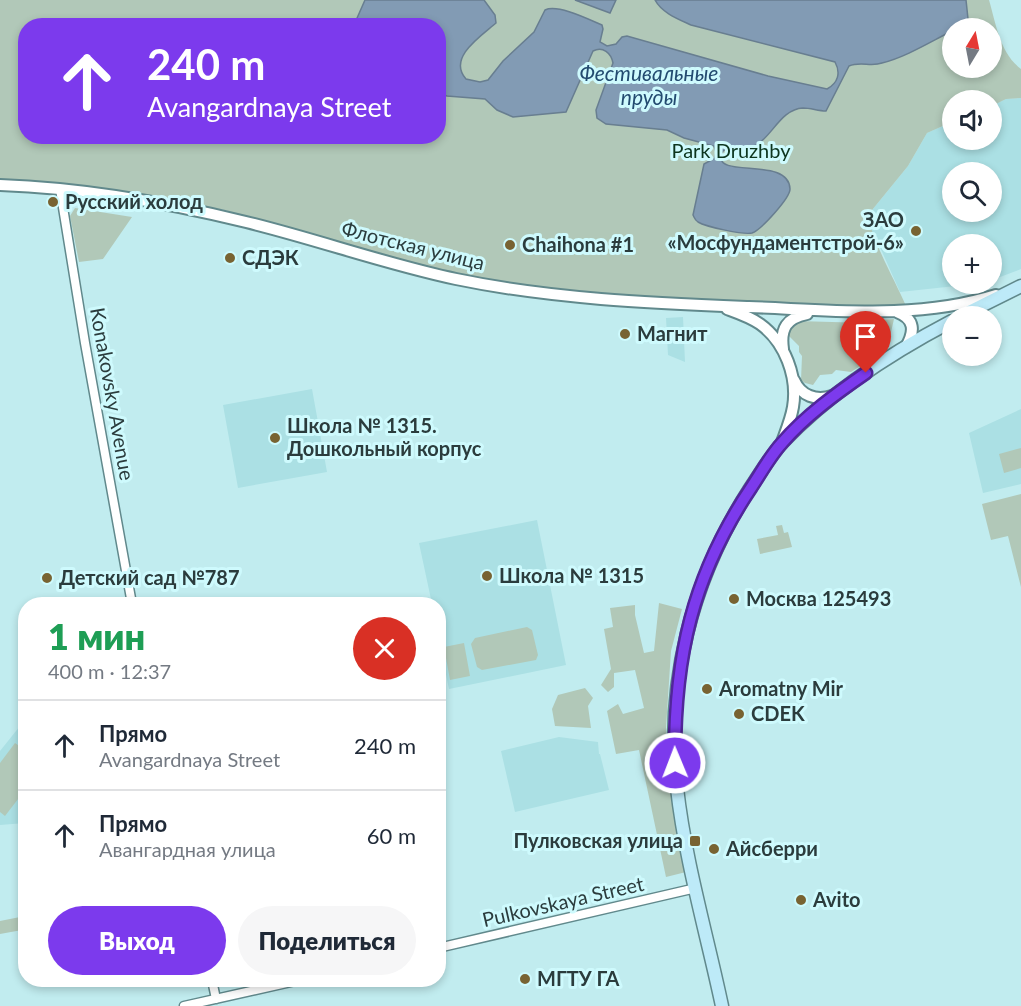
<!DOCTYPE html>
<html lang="ru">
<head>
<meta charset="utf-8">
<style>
  :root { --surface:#fff; --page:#f6f6f7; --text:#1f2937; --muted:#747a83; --line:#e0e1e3; --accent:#7c3aed }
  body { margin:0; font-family:Lato,sans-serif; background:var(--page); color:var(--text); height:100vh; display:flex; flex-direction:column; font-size:22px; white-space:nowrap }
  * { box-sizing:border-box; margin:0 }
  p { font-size:20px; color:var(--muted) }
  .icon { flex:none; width:33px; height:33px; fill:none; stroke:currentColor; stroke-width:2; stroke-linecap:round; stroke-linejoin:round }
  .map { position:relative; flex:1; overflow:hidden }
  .panel { position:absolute; left:18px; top:597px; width:428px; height:390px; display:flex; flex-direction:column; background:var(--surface); border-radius:24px; box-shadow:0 3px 9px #0003 }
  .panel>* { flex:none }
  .guide { position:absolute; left:18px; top:18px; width:428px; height:126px; border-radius:24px; box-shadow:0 3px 9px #0003; background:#7c3aed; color:#fff; overflow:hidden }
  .needle { width:39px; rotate:10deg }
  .tools { position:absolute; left:942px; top:18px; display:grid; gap:12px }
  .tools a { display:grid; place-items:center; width:60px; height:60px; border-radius:50%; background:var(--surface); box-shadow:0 3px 9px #0003; font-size:30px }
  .pin { position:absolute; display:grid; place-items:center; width:51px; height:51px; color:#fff; margin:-62px -26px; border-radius:50% 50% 50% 0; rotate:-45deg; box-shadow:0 0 6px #0007 }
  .pin .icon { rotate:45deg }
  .me { position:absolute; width:66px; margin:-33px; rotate:359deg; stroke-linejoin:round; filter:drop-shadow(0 0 4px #0008) }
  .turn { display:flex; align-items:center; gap:21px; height:126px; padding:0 30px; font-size:27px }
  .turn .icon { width:78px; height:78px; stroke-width:2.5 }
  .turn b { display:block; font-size:42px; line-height:51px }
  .round { display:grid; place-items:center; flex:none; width:63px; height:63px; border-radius:32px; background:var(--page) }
  .overview { display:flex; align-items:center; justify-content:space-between; height:102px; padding:0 30px }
  h1 { font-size:36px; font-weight:800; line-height:45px; color:#1e9e55 }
  .primary-button { display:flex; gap:12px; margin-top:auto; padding:12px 30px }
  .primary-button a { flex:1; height:69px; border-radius:36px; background:var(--accent); color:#fff; font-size:24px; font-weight:800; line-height:69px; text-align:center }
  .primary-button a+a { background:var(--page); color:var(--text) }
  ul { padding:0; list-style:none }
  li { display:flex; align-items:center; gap:18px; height:90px; padding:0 30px; border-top:2px solid var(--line) }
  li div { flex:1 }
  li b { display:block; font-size:22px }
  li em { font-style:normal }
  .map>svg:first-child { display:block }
  .built { fill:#abe0e4; fill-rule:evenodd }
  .green { fill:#b1c8b8; fill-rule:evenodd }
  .water { fill:#829bb4; stroke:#687e90; stroke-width:1.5 }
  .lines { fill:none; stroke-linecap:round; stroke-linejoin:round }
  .minor-casing { stroke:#61898c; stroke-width:11 }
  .tertiary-casing { stroke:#61898c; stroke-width:14 }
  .secondary-casing { stroke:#61898c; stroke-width:15 }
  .minor { stroke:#fff; stroke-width:8 }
  .tertiary { stroke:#fff; stroke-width:10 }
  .secondary { stroke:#bdeaf8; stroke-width:12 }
  .route-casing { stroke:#51269a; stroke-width:15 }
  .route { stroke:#7c3aed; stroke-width:10 }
  .poi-dot { fill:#786332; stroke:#cefafd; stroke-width:2 }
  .labels { text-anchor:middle; stroke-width:6; stroke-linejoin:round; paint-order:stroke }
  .park-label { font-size:20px; fill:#0c351e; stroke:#cefafd }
  .poi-label { font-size:20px; font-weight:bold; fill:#2b3c3d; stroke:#cefafd; text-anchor:start }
  .street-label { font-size:20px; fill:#2b3c3d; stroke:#cefafd }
  .water-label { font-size:21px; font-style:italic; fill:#234b70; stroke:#cefafd }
</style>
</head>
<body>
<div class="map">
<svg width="1021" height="1006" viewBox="0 0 1021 1006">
  <rect width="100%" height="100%" fill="#c1ecef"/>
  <!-- built -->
  <path class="built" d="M1021,98V269L992,280V244H952V284H974L900,292L879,245L871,232L868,215L908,166L927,133L952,122V140H992V106L1006,99ZM952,172H992V212H952Z
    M683,317L685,362L668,355L666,318Z
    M312,389L327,472L238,488L223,405Z
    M1021,409V484L983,493L969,433Z
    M537,520L566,665L449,689L438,636V604H432L419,543Z
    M20,726L25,727V823L0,825V751Z
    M559,737L598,742L599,754H600L609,790L515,812L501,751Z"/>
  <!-- green -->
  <path class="green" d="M0,0H989C996,24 1000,53 1021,69V98L1006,99L992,106V100H952V122L927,133L908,166L868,215C872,241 895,280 906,306L842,309L666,299L531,286L462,276L380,255L224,210L155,196L60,184L0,180ZM26,26H438V136H26ZM952,28H992V68H952Z
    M75,208L132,217L103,259L79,262L70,216Z
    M894,319L889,341L879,354L851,372L836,370L832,374L820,375L813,385L805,383L801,380L802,356L799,352V346L787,334L789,328L797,321L867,323L872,320Z
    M1021,448V468L1004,473L999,454Z
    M1021,494V587L1008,536L991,540L982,504Z
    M782,525L784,533L788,532L792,547L760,554L757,539L778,535L776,526Z
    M659,603L682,609L671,651L666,728L668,768L686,872L666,877L639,750L616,754L607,711L618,704L623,714L644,708L635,670L614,673V687L608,692L601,685L611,669L604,629L613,627L610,608L635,605V615L644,653L654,651Z
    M527,627L532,630L538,655L536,660L482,670L477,667L471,644L475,638Z
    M464,643L470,676L450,680L444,647Z
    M585,688L593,698L588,706L591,728L555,726L552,709L558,695Z
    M15,743L25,750V790L5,816L0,812V763Z
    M25,916V936H24L22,930L0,934V921Z"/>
  <!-- water -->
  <path class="water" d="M365,0H484L495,15L496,23C481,36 447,58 466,79L480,82L488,80L503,61L534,32L545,10C558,4 588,19 602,25L603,29L600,42L607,46L616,44L622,37L627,36L768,76L827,89C838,83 841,73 835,62L691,25C678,19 662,13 655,0H966L968,19L958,28H952V31C930,42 906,57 882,63C871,67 860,61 849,66L826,111C818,111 811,108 803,108C782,109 773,134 758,144C747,151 724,142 721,155C716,179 789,156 790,189C790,198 761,230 752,233C744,235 706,227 698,222C695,220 695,219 693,215L704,164L715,158L716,152L714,146L684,138L667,130L606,124L597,118L596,110L613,63C611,53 603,46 593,51L566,112L513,117L497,110L485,99L447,96L438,93V26L354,25Z
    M575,0H616L610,13Z"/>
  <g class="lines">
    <!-- minor casing -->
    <g class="minor-casing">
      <path id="minor" d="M60,189L85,343L132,604
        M438,948L696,888
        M212,980L216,999
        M184,1006L300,980"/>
    </g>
    <!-- tertiary casing -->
    <g class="tertiary-casing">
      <path id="tertiary" d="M0,185C83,188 165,202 246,222C316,239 385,264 456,279C552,299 652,303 749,307C832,310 916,320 996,295
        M727,309C738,313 750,317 760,324C785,342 798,377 793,407C791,419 786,431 782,442
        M897,312C915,319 915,331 906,347
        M783,349C780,328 787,318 807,314
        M794,380C801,396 816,401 832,396"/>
    </g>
    <!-- secondary casing -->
    <g class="secondary-casing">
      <path id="secondary" d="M961,316L1021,286
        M722,1006C707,935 685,860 677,788C665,683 692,579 749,490C760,474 770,456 783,442C831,391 891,353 952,321"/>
    </g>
    <!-- minor -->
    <use href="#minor" class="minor"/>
    <!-- tertiary -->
    <use href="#tertiary" class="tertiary"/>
    <!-- secondary -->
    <use href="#secondary" class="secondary"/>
  </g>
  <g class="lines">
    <!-- route casing -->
    <g class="route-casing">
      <path id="route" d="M675,763C674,658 692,576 751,488C761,473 770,456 782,443C805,416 837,393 866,373"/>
    </g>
    <!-- route -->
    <use href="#route" class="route"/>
  </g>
  <!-- markers -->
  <g class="poi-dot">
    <circle cx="53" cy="202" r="6"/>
    <circle cx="916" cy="231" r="6"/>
    <circle cx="510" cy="245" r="6"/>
    <circle cx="230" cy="258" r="6"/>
    <circle cx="625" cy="334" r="6"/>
    <circle cx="275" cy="438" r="6"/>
    <circle cx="487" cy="576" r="6"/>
    <circle cx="47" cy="578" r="6"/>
    <circle cx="734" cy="599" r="6"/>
    <circle cx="707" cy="689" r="6"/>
    <circle cx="739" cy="714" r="6"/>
    <rect x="689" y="835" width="12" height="12" rx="3"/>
    <circle cx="714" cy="849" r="6"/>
    <circle cx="801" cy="900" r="6"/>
    <circle cx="525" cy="979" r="6"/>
  </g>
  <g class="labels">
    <!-- park labels -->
    <g class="park-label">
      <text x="731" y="158">Park Druzhby</text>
    </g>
    <!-- poi labels -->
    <g class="poi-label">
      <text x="65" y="209">Русский холод</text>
      <text x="904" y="227" text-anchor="end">ЗАО<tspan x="904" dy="23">«Мосфундаментстрой-6»</tspan></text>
      <text x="522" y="252">Chaihona #1</text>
      <text x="242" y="265">СДЭК</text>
      <text x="637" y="341">Магнит</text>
      <text x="287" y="433">Школа № 1315.<tspan x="287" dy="23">Дошкольный корпус</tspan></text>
      <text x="499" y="583">Школа № 1315</text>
      <text x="59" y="585">Детский сад №787</text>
      <text x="746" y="606">Москва 125493</text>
      <text x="719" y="696">Aromatny Mir</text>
      <text x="751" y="721">CDEK</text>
      <text x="683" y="848" text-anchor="end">Пулковская улица</text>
      <text x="726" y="856">Айсберри</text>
      <text x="813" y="907">Avito</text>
      <text x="537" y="986">МГТУ ГА</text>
    </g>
    <!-- street labels -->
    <g class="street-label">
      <text transform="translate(413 246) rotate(14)" y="7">Флотская улица</text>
      <text transform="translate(112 394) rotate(80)" y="7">Konakovsky Avenue</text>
      <text transform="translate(563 902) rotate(-13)" y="7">Pulkovskaya Street</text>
    </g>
    <!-- water labels -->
    <g class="water-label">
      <text x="649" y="81">Фестивальные<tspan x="649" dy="24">пруды</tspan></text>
    </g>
  </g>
</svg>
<div class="tools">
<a><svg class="needle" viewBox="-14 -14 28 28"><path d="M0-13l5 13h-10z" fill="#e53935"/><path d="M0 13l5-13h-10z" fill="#747a83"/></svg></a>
<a><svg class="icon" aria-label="sound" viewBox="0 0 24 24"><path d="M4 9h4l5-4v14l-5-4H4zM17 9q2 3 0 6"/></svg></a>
<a><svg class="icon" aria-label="search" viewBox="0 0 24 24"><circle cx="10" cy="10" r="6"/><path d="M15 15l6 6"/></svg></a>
<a>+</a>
<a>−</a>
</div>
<div class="pin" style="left:866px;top:373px;background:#d93025"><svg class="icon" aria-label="arrive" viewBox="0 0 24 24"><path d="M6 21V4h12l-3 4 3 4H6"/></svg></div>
<svg class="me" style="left:675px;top:763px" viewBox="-20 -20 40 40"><circle r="17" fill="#7c3aed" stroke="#fff" stroke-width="3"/><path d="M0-11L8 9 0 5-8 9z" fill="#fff"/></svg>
<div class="guide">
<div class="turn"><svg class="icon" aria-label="ahead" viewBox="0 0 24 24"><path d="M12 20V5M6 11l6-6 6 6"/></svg><div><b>240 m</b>Avangardnaya Street</div></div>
</div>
<section class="panel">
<div class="overview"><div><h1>1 мин</h1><p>400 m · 12:37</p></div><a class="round" style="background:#d93025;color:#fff"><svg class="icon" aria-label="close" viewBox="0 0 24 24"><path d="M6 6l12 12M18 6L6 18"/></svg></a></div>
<ul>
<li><svg class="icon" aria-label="ahead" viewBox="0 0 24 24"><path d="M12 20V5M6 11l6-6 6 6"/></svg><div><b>Прямо</b><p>Avangardnaya Street</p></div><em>240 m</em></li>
<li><svg class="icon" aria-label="ahead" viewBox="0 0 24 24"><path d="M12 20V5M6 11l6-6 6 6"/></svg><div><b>Прямо</b><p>Авангардная улица</p></div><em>60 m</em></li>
</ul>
<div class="primary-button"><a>Выход</a><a>Поделиться</a></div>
</section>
</div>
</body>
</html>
